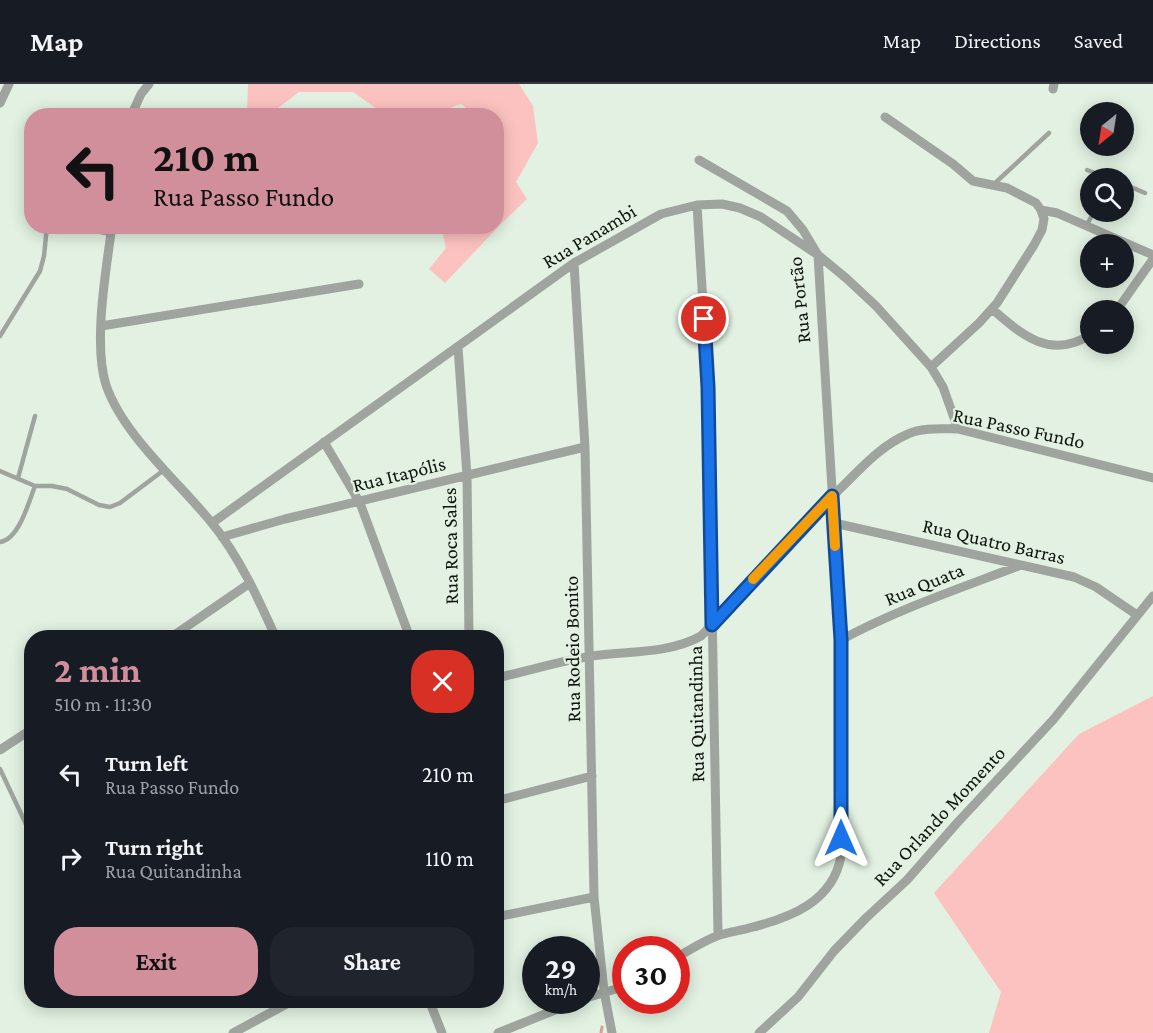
<!DOCTYPE html>
<html lang="en">
<head>
<meta charset="utf-8">
<style>
  :root { --surface:#171b24; --page:#20242c; --text:#f1f3f6; --muted:#9ea1a6; --line:#363941; --accent:#d18e9b }
  body { margin:0; font-family:"Crimson Pro",serif; background:var(--page); color:var(--text); height:100vh; display:flex; flex-direction:column; font-size:22px; white-space:nowrap }
  * { box-sizing:border-box; margin:0 }
  p { font-size:20px; color:var(--muted) }
  .icon { flex:none; width:33px; height:33px; fill:none; stroke:currentColor; stroke-width:2; stroke-linecap:round; stroke-linejoin:round }
  .map { position:relative; flex:1; overflow:hidden }
  .details { position:absolute; left:24px; top:546px; width:480px; height:378px; display:flex; flex-direction:column; background:var(--surface); border-radius:24px; box-shadow:0 3px 15px #0003 }
  .details>* { flex:none }
  .guide { position:absolute; left:24px; top:24px; width:480px; height:126px; border-radius:24px; box-shadow:0 3px 15px #0003; background:#d18e9b; color:#111; overflow:hidden }
  .needle { width:39px; rotate:210deg }
  .tools { position:absolute; left:1080px; top:18px; display:grid; gap:12px }
  .tools a { display:grid; place-items:center; width:54px; height:54px; border-radius:50%; background:var(--surface); box-shadow:0 3px 15px #0003; font-size:30px }
  .speed { position:absolute; left:522px; top:852px; display:flex; gap:12px; font-size:30px; font-weight:700; text-align:center }
  .speed>* { display:grid; place-content:center; width:78px; height:78px; border-radius:50%; background:var(--surface); box-shadow:0 3px 15px #0003; line-height:1 }
  .speed small { font-size:15px; font-weight:400 }
  .speed .limit { border:9px solid #d22; background:#fff; color:#111 }
  .pin { position:absolute; display:grid; place-items:center; width:51px; height:51px; color:#fff; margin:-26px; border:3px solid #fff; border-radius:50%; box-shadow:0 2px 6px #0007 }
  .me { position:absolute; width:66px; margin:-33px; rotate:0deg; stroke-linejoin:round; filter:drop-shadow(0 0 4px #0008) }
  .turn { display:flex; align-items:center; gap:21px; height:126px; padding:0 30px; font-size:27px }
  .turn .icon { width:78px; height:78px; stroke-width:2.5 }
  .turn b { display:block; font-size:42px; line-height:51px }
  .round { display:grid; place-items:center; flex:none; width:63px; height:63px; border-radius:24px; background:var(--page) }
  .overview { display:flex; align-items:center; justify-content:space-between; height:102px; padding:0 30px }
  h1 { font-size:36px; font-weight:700; line-height:45px; color:var(--accent) }
  .action { display:flex; gap:12px; margin-top:auto; padding:12px 30px }
  .action a { flex:1; height:69px; border-radius:24px; background:var(--accent); color:#111; font-size:24px; font-weight:700; line-height:69px; text-align:center }
  .action a+a { background:var(--page); color:var(--text) }
  ul { padding:0; list-style:none }
  li { display:flex; align-items:center; gap:18px; height:84px; padding:0 30px }
  li div { flex:1 }
  li b { display:block; font-size:22px }
  li em { font-style:normal }
  header { display:flex; align-items:center; gap:36px; box-sizing:border-box; height:84px; padding:0 30px; background:var(--surface); border-bottom:2px solid var(--line) }
  header strong { font-size:28px }
  nav { display:flex; gap:33px; margin-inline-start:auto; font-size:21px }
  .map>svg:first-child { display:block }
  .green { fill:#fcc2c0 }
  .lines { fill:none; stroke-linecap:round; stroke-linejoin:round }
  .stream { stroke:#dd9a99; stroke-width:3 }
  .lane { stroke:#9fa59e; stroke-width:4.5 }
  .street { stroke:#9fa59e; stroke-width:9 }
  .route-casing { stroke:#114b97; stroke-width:15 }
  .route { stroke:#1a73e8; stroke-width:10 }
  .slow { stroke:#f59e0b; stroke-width:10 }
  .labels { text-anchor:middle; stroke-width:4.5; stroke-linejoin:round; paint-order:stroke }
  .street-label { font-size:20px; fill:#0f140f; stroke:#e2f1e1 }
</style>
</head>
<body>
<header>
<strong>Map</strong>
<nav><a>Map</a><a>Directions</a><a>Saved</a></nav>
</header>
<div class="map">
<svg width="1153" height="949" viewBox="0 0 1153 949">
  <rect width="100%" height="100%" fill="#e2f1e1"/>
  <!-- green -->
  <path class="green" d="M248,0H519L533,22L538,59L516,98L527,115L501,140L445,199L429,185L446,164L441,143L496,142V32L474,31L461,20L430,31H410L380,27L353,8H299L269,31H247Z
    M1153,612V949H989L1001,908L934,809L1079,650Z"/>
  <g class="lines">
    <!-- stream -->
    <path class="stream" d="M601,949L602,943"/>
    <!-- lane -->
    <path class="lane" d="M1087,86L1108,94
      M994,100L1049,49
      M1124,100L1145,109
      M70,142L111,150
      M1086,142L1094,128
      M0,252L40,187L44,172L47,142
      M0,387L35,402H52L67,405L99,421L110,423L120,419L164,386
      M18,394L35,332
      M0,458C19,456 29,417 35,402
      M0,685L32,753"/>
    <!-- street -->
    <path class="street" d="M1053,5L1054,0
      M0,19L9,0
      M131,32L141,10L149,0
      M363,32L374,30
      M885,33L953,80L973,97L1007,104L1036,119L1041,126L1044,135L1042,146L1034,161L997,219L979,239L931,283
      M697,121L708,303L718,851
      M1041,126L1057,129L1153,171
      M112,142C106,186 93,260 106,301C123,351 178,397 211,438C239,472 258,514 276,554
      M574,179L585,363L594,813L604,907L612,949
      M992,225C1022,251 1050,276 1090,251
      M1117,226L1153,175
      M101,242L359,200
      M458,263L467,392L469,554
      M324,358L360,419L410,554
      M212,439L574,179L661,130L697,121L722,120L740,124L761,133L818,171L846,194L876,222L931,283L943,303L958,345
      M834,439L1074,493L1096,503L1137,531
      M222,453L285,435L585,363
      M170,554L250,499
      M841,556C898,525 961,504 1021,481
      M496,594C528,587 560,577 592,572C627,567 669,570 701,552C750,503 794,449 844,401C863,382 882,361 908,350C923,343 941,345 958,345L1153,394
      M0,666L32,645
      M496,717L592,692
      M496,833L594,813
      M676,874C689,866 704,857 717,852C727,848 739,847 749,844C790,834 833,818 841,772V556L818,171L803,146L787,127L699,76
      M586,914L626,902
      M429,916L442,949
      M233,949L294,916
      M498,949L580,916
      M759,949L798,913L834,867L866,834L907,796L957,739L1053,636L1153,512"/>
  </g>
  <g class="lines">
    <!-- route casing -->
    <g class="route-casing">
      <path id="route" d="M704,235L708,303L712,541L832,412L841,556V754"/>
    </g>
    <!-- route -->
    <use href="#route" class="route"/>
    <!-- slow -->
    <path class="slow" d="M753,495L832,412L835,462"/>
  </g>
  <g class="labels">
    <!-- street labels -->
    <g class="street-label">
      <text transform="translate(589 152) rotate(-31)" y="7">Rua Panambi</text>
      <text transform="translate(799 216) rotate(-96)" y="7">Rua Portão</text>
      <text transform="translate(1019 344) rotate(12)" y="7">Rua Passo Fundo</text>
      <text transform="translate(399 390) rotate(-14)" y="7">Rua Itapólis</text>
      <text transform="translate(994 457) rotate(13)" y="7">Rua Quatro Barras</text>
      <text transform="translate(450 462) rotate(-91)" y="7">Rua Roca Sales</text>
      <text transform="translate(924 500) rotate(-22)" y="7">Rua Quata</text>
      <text transform="translate(572 565) rotate(-91)" y="7">Rua Rodeio Bonito</text>
      <text transform="translate(696 630) rotate(-91)" y="7">Rua Quitandinha</text>
      <text transform="translate(939 732) rotate(-47)" y="7">Rua Orlando Momento</text>
    </g>
  </g>
</svg>
<div class="tools">
<a><svg class="needle" viewBox="-14 -14 28 28"><path d="M0-13l5 13h-10z" fill="#e53935"/><path d="M0 13l5-13h-10z" fill="#9ea1a6"/></svg></a>
<a><svg class="icon" aria-label="search" viewBox="0 0 24 24"><circle cx="10" cy="10" r="6"/><path d="M15 15l6 6"/></svg></a>
<a>+</a>
<a>−</a>
</div>
<div class="speed"><div>29<small>km/h</small></div><div class="limit">30</div></div>
<div class="pin" style="left:704px;top:235px;background:#d93025"><svg class="icon" aria-label="arrive" viewBox="0 0 24 24"><path d="M6 21V4h12l-3 4 3 4H6"/></svg></div>
<svg class="me" style="left:841px;top:754px" viewBox="-20 -20 40 40"><path d="M0-17L14 15 0 8-14 15z" fill="#1a73e8" stroke="#fff" stroke-width="4"/></svg>
<div class="guide">
<div class="turn"><svg class="icon" aria-label="left" viewBox="0 0 24 24"><path d="M17 20v-9H6M10 6l-5 5 5 5"/></svg><div><b>210 m</b>Rua Passo Fundo</div></div>
</div>
<section class="details">
<div class="overview"><div><h1>2 min</h1><p>510 m · 11:30</p></div><a class="round" style="background:#d93025;color:#fff"><svg class="icon" aria-label="close" viewBox="0 0 24 24"><path d="M6 6l12 12M18 6L6 18"/></svg></a></div>
<ul>
<li><svg class="icon" aria-label="left" viewBox="0 0 24 24"><path d="M17 20v-9H6M10 6l-5 5 5 5"/></svg><div><b>Turn left</b><p>Rua Passo Fundo</p></div><em>210 m</em></li>
<li><svg class="icon" aria-label="right" viewBox="0 0 24 24"><path d="M7 20v-9h11M14 6l5 5-5 5"/></svg><div><b>Turn right</b><p>Rua Quitandinha</p></div><em>110 m</em></li>
</ul>
<div class="action"><a>Exit</a><a>Share</a></div>
</section>
</div>
</body>
</html>
